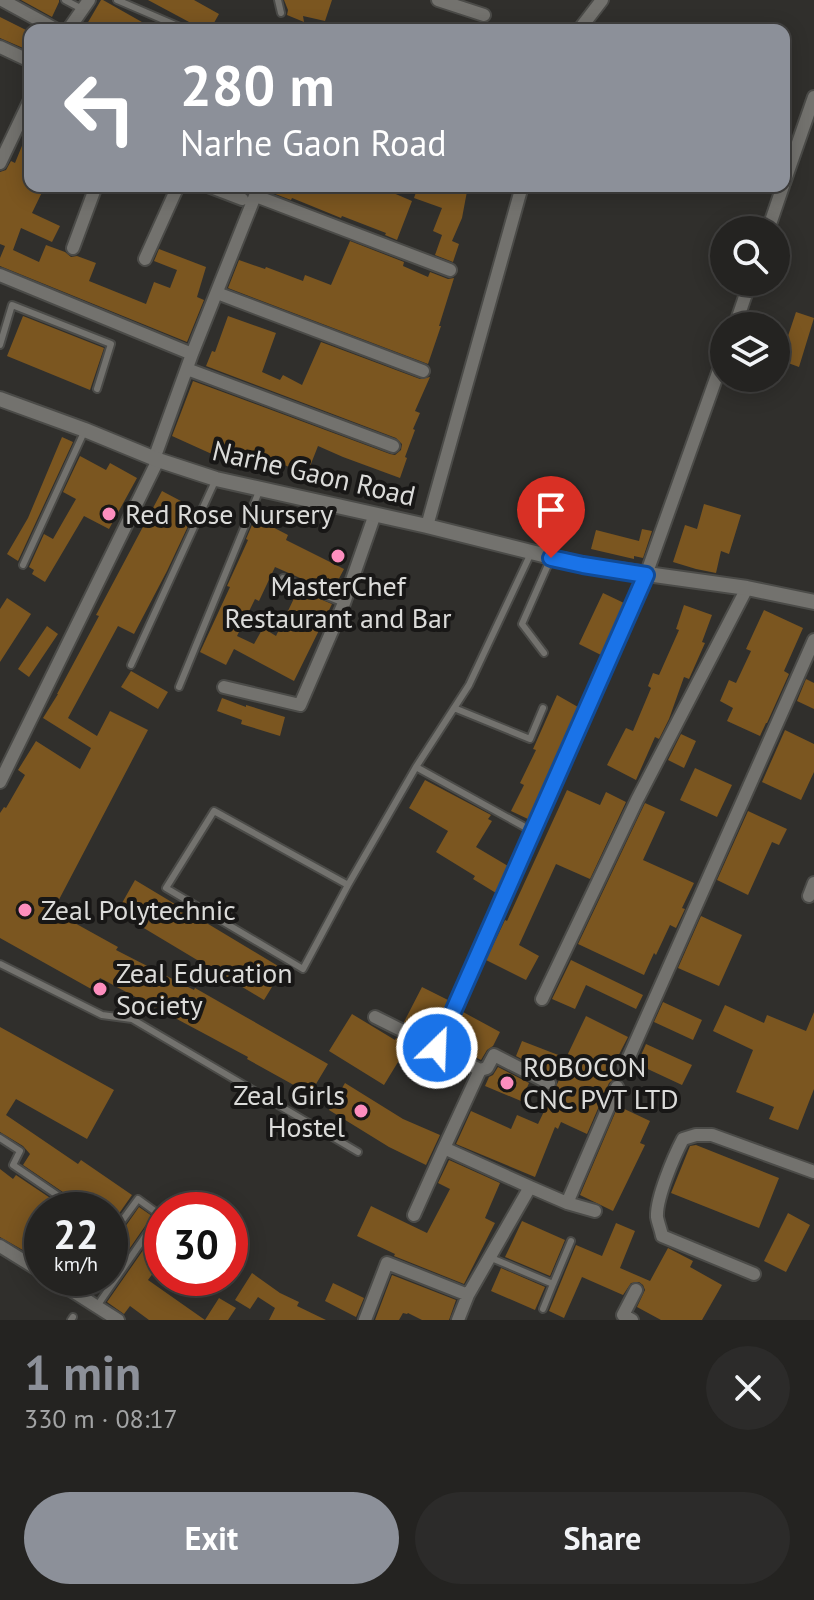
<!DOCTYPE html>
<html lang="en">
<head>
<meta charset="utf-8">
<style>
  :root { --surface:#242321; --page:#2c2b2a; --text:#f1f3f6; --muted:#a3a4a5; --line:#41403f; --accent:#8c9099 }
  body { margin:0; font-family:"PT Sans",sans-serif; background:var(--page); color:var(--text); height:100vh; display:flex; flex-direction:column; font-size:30px; white-space:nowrap }
  * { box-sizing:border-box; margin:0 }
  p { font-size:26px; color:var(--muted) }
  .icon { flex:none; width:44px; height:44px; fill:none; stroke:currentColor; stroke-width:2; stroke-linecap:round; stroke-linejoin:round }
  .map { position:relative; height:1320px; overflow:hidden }
  .drawer { display:flex; flex-direction:column; background:var(--surface); flex:1 }
  .drawer>* { flex:none }
  .banner { position:absolute; left:24px; top:24px; width:766px; height:168px; border-radius:16px; box-shadow:0 4px 20px #0003,0 0 0 2px var(--line); background:#8c9099; color:#fff; overflow:hidden }
  .fabs { position:absolute; left:710px; top:216px; display:grid; gap:16px }
  .fabs a { display:grid; place-items:center; width:80px; height:80px; border-radius:50%; background:var(--surface); box-shadow:0 4px 20px #0003,0 0 0 2px var(--line); font-size:40px }
  .speed { position:absolute; left:24px; top:1192px; display:flex; gap:16px; font-size:40px; font-weight:700; text-align:center }
  .speed>* { display:grid; place-content:center; width:104px; height:104px; border-radius:50%; background:var(--surface); box-shadow:0 4px 20px #0003,0 0 0 2px var(--line); line-height:1 }
  .speed small { font-size:20px; font-weight:400 }
  .speed .limit { border:12px solid #d22; background:#fff; color:#111 }
  .pin { position:absolute; display:grid; place-items:center; width:68px; height:68px; color:#fff; margin:-82px -34px; border-radius:50% 50% 50% 0; rotate:-45deg; box-shadow:0 0 8px #0007 }
  .pin .icon { rotate:45deg }
  .me { position:absolute; width:88px; margin:-44px; rotate:24deg; stroke-linejoin:round; filter:drop-shadow(0 0 6px #0008) }
  .turn { display:flex; align-items:center; gap:28px; height:168px; padding:0 24px; font-size:36px }
  .turn .icon { width:104px; height:104px; stroke-width:2.5 }
  .turn b { display:block; font-size:56px; line-height:68px }
  .round { display:grid; place-items:center; flex:none; width:84px; height:84px; border-radius:42px; background:var(--page) }
  .summary { display:flex; align-items:center; justify-content:space-between; height:136px; padding:0 24px }
  h1 { font-size:48px; font-weight:700; line-height:60px; color:var(--accent) }
  .button { display:flex; gap:16px; margin-top:auto; padding:16px 24px }
  .button a { flex:1; height:92px; border-radius:48px; background:var(--accent); color:#fff; font-size:32px; font-weight:700; line-height:92px; text-align:center }
  .button a+a { background:var(--page); color:var(--text) }
  .map>svg:first-child { display:block }
  .building { fill:#7b5620 }
  .lines { fill:none; stroke-linecap:round; stroke-linejoin:round }
  .service-casing { stroke:#4b4b48; stroke-width:10 }
  .minor-casing { stroke:#4b4b48; stroke-width:16 }
  .tertiary-casing { stroke:#4b4b48; stroke-width:18 }
  .service { stroke:#73726e; stroke-width:6 }
  .minor { stroke:#73726e; stroke-width:12 }
  .tertiary { stroke:#73726e; stroke-width:14 }
  .route-casing { stroke:#114b97; stroke-width:20 }
  .route { stroke:#1a73e8; stroke-width:14 }
  .poi-dot { fill:#fd8ebe; stroke:#181716; stroke-width:3 }
  .labels { text-anchor:middle; stroke-width:8; stroke-linejoin:round; paint-order:stroke }
  .street-label { font-size:28px; fill:#dbdbd9; stroke:#181716 }
  .poi-label { font-size:28px; fill:#dbdbd9; stroke:#181716; text-anchor:start }
</style>
</head>
<body>
<div class="map">
<svg width="814" height="1320" viewBox="0 0 814 1320">
  <rect width="100%" height="100%" fill="#302f2c"/>
  <!-- building -->
  <path class="building" d="M21,0H59V2L52,17Z
    M101,0H103L156,30H99L87,24Z
    M148,0H194L219,14L210,30H204Z
    M284,0H332L325,21L303,16L304,22L287,15L288,10Z
    M0,17L30,32V51L0,38Z
    M30,126V186H45L32,213L60,226L52,242L21,228L13,250L39,262L46,245L65,252L71,257L77,256L96,263L89,281L146,304L154,282L170,288L177,270L154,261L159,249L206,267L197,297L204,300L187,342L0,266V258L5,246L0,244V172L6,170L11,161L15,163Z
    M272,186H394L391,192L412,201L397,240L385,235L386,233L342,216L341,218L292,198L291,200L270,192Z
    M418,186H468L462,218L452,241L459,244L453,262L435,255L442,235L433,231L442,208L414,198Z
    M350,241L404,262L403,266L428,277L430,272L448,279L454,278L439,326H441L428,364L228,288L239,260L265,269L266,267L303,281L305,275L331,285Z
    M796,312L814,318L799,367L780,360Z
    M23,316L104,348L90,390L7,356Z
    M228,316L276,333L262,372L280,380L283,375L302,385L321,342L420,379L430,377L415,411L420,413L413,429L415,430L405,457L407,458L400,478L343,457L318,446L307,474L269,459L266,465L218,446L214,455L172,436L193,381L390,454L395,455L401,450L402,444L396,438L206,366L212,351L215,352Z
    M62,437L73,442L18,561L7,554L28,518Z
    M80,456L106,470L110,463L137,478L109,529L84,516L45,582L32,574L34,570L29,567L44,534L53,539L76,499L63,492Z
    M162,491L196,509L167,571L134,634L118,626L68,718L97,736L110,711L148,730L53,911L118,947L116,950L194,990L195,988L328,1064L310,1094L247,1059L248,1057L100,978L93,990L0,938V813L4,807L6,808L25,775L18,770L36,741L80,769L91,748L43,718L58,694H57L99,616L96,615Z
    M704,504L741,515L729,554L721,551L716,573L696,569L673,562L685,525L697,529Z
    M255,518L288,535L286,540L344,569L332,592L275,567L259,601L255,599L237,636L254,644L263,628L276,636L298,590L332,604L294,681L234,649L226,665L200,652L230,587L227,586L248,540L246,539Z
    M642,529L652,531L643,558L634,556V559L591,549L596,530L639,541Z
    M603,593L624,603L601,655L579,644Z
    M7,598L31,614L0,662V609Z
    M684,605L712,615L702,642L705,643L689,679L684,677L669,719L659,739L655,737L636,780L607,765L626,728L633,731L651,688L648,686L653,673L659,675L679,630L676,629Z
    M764,610L803,628L784,671L789,674L767,723H766L760,736L727,721L733,708L720,701L729,680L736,683L751,651L746,649Z
    M47,626L58,634L29,677L18,669Z
    M131,671L168,692L158,709L121,687Z
    M806,679L814,683V709L797,701Z
    M557,695L578,707L528,819L511,811L524,785L520,783L536,750L533,749Z
    M222,698L246,707V705L285,717L280,736L241,724L242,720L217,711Z
    M785,730L814,744V772L801,800L762,782Z
    M681,734L696,741L684,768L668,760Z
    M695,768L732,785L717,817L680,800Z
    M425,780L491,815L488,819L492,821L476,847L508,866L496,893L473,879L475,876L436,852L448,831L409,808Z
    M567,790L600,805L606,792L626,802L590,879L556,864L519,945L539,956L526,980L486,960L505,920L507,921Z
    M645,803L665,812L643,860L694,883L682,908L685,909L676,928L670,925L656,955L654,953L644,975L578,944Z
    M748,811L787,829L779,845L772,842L748,895L717,880Z
    M135,880L283,969L264,1000L117,912Z
    M701,916L742,935L719,986L678,968Z
    M571,960L643,995L636,1009L586,985L575,1009L552,999Z
    M422,987L448,1000L438,1023L436,1022L430,1035L404,1022Z
    M663,1002L702,1020L693,1040L654,1022Z
    M725,1005L764,1023L767,1015L806,1031L814,1012V1089L798,1130L769,1119L774,1107L736,1092L753,1050L713,1031Z
    M463,1012L500,1032L493,1046L487,1050L481,1060L471,1055L477,1044L454,1032Z
    M352,1014L395,1040L396,1038L409,1044L384,1085L329,1051Z
    M586,1016L628,1037L609,1074L616,1077L609,1083L587,1134L561,1122L558,1129L555,1127L535,1177L456,1144L471,1111L511,1129L517,1115L538,1124L559,1080L553,1075L516,1056L522,1041L566,1058Z
    M0,1027L114,1090L87,1139L16,1099L6,1115L78,1164L81,1160L132,1195L111,1225L110,1210H85L82,1205L23,1165L30,1154L23,1146L0,1132Z
    M646,1044L692,1065L682,1085L637,1064Z
    M498,1067L529,1083L521,1101L485,1086L489,1077L493,1075Z
    M345,1083L403,1119L440,1135L426,1165L389,1147L329,1110Z
    M618,1106L650,1121L640,1143L645,1145L613,1211L580,1195Z
    M696,1145L779,1178L759,1228L671,1193L690,1146Z
    M449,1160L500,1183L485,1218L495,1223L464,1284L394,1256L395,1254L357,1236L371,1206L427,1233L450,1189L438,1183Z
    M0,1169L13,1179L16,1175L68,1210H42V1261L0,1237Z
    M139,1207L152,1216L110,1277V1242L118,1237Z
    M788,1213L810,1225L786,1272L764,1261Z
    M522,1221L565,1240L550,1276L505,1257Z
    M162,1223V1261L148,1280L205,1320H149L130,1306L124,1314L107,1302Z
    M616,1223L635,1231L620,1268L650,1281L668,1248L693,1261L690,1267L722,1285L702,1320H661L637,1307L645,1290L643,1285L639,1282L631,1283L623,1295L582,1277L564,1318L549,1311L576,1245L602,1256Z
    M501,1268L545,1287L535,1310L491,1291Z
    M252,1273L280,1293L299,1302L297,1306L326,1320H269L275,1308L258,1297L250,1309L235,1300Z
    M392,1275L456,1300L449,1320H422L408,1313L407,1314L403,1313L399,1320H375Z
    M333,1283L364,1298L356,1317L325,1301Z
    M219,1298L236,1308L228,1320H205Z"/>
  <g class="lines">
    <!-- service casing -->
    <g class="service-casing">
      <path id="service" d="M65,0L82,9
        M117,0L187,30
        M278,0L281,13
        M0,345L12,305L111,344L97,389
        M23,565L85,430
        M283,578L344,603
        M544,653L522,624L551,558
        M131,665L216,479
        M179,687L260,489
        M454,708L530,739L543,708
        M416,767L532,831
        M214,811L348,885L303,969L166,888Z
        M348,885L416,767L469,685L531,553
        M0,964L102,1015L132,1019L358,1152
        M0,1138L20,1151L13,1165L79,1210
        M489,1257L553,1284L543,1309
        M553,1284L571,1241
        M97,1306L160,1215L138,1199L113,1233L110,1231
        M71,1320L73,1317"/>
    </g>
    <!-- minor casing -->
    <g class="minor-casing">
      <path id="minor" d="M2,0L57,30
        M438,0L484,15
        M68,30L89,0
        M579,30L602,0
        M0,47L30,61
        M0,163L30,100
        M784,183L814,97
        M208,186L242,199
        M256,196L450,270
        M768,230L783,186
        M73,248L96,186
        M145,259L178,186
        M0,275L192,354
        M217,293L423,371
        M735,326L750,282
        M187,369L393,446
        M154,459L192,354L259,186
        M427,526L522,186
        M224,687L300,705L344,603L375,514
        M0,782L158,460
        M809,896L814,883
        M542,999L637,800L747,588
        M375,1017L437,1048
        M625,1066L814,640
        M480,1070L437,1048L646,575L724,356
        M530,1187L567,1203L595,1211
        M567,1203L617,1087
        M414,1215L444,1148
        M0,1246L42,1272
        M754,1274L662,1236C661,1230 658,1223 657,1217C656,1198 674,1156 683,1139L696,1135H712L814,1172
        M52,1278L118,1320
        M365,1320L387,1263L468,1295
        M458,1320L468,1295L530,1187L444,1148L480,1070L487,1068L494,1055L549,1083
        M632,1320L623,1315L636,1290"/>
    </g>
    <!-- tertiary casing -->
    <g class="tertiary-casing">
      <path id="tertiary" d="M0,399L85,430L158,460L216,479L427,526L583,565L747,588L814,602"/>
    </g>
    <!-- service -->
    <use href="#service" class="service"/>
    <!-- minor -->
    <use href="#minor" class="minor"/>
    <!-- tertiary -->
    <use href="#tertiary" class="tertiary"/>
  </g>
  <g class="lines">
    <!-- route casing -->
    <g class="route-casing">
      <path id="route" d="M437,1048L646,575L583,565L551,558"/>
    </g>
    <!-- route -->
    <use href="#route" class="route"/>
  </g>
  <!-- markers -->
  <g class="poi-dot">
    <circle cx="109" cy="514" r="8"/>
    <circle cx="338" cy="556" r="8"/>
    <circle cx="25" cy="910" r="8"/>
    <circle cx="100" cy="989" r="8"/>
    <circle cx="507" cy="1083" r="8"/>
    <circle cx="361" cy="1111" r="8"/>
  </g>
  <g class="labels">
    <!-- street labels -->
    <g class="street-label">
      <text transform="translate(314 473) rotate(13)" y="10">Narhe Gaon Road</text>
    </g>
    <!-- poi labels -->
    <g class="poi-label">
      <text x="125" y="524">Red Rose Nursery</text>
      <text x="338" y="596" text-anchor="middle">MasterChef<tspan x="338" dy="32">Restaurant and Bar</tspan></text>
      <text x="41" y="920">Zeal Polytechnic</text>
      <text x="116" y="983">Zeal Education<tspan x="116" dy="32">Society</tspan></text>
      <text x="523" y="1077">ROBOCON<tspan x="523" dy="32">CNC PVT LTD</tspan></text>
      <text x="345" y="1105" text-anchor="end">Zeal Girls<tspan x="345" dy="32">Hostel</tspan></text>
    </g>
  </g>
</svg>
<div class="fabs">
<a><svg class="icon" aria-label="search" viewBox="0 0 24 24"><circle cx="10" cy="10" r="6"/><path d="M15 15l6 6"/></svg></a>
<a><svg class="icon" aria-label="layers" viewBox="0 0 24 24"><path d="M12 4l9 5-9 5-9-5zM3 14l9 5 9-5"/></svg></a>
</div>
<div class="speed"><div>22<small>km/h</small></div><div class="limit">30</div></div>
<div class="pin" style="left:551px;top:558px;background:#d93025"><svg class="icon" aria-label="arrive" viewBox="0 0 24 24"><path d="M6 21V4h12l-3 4 3 4H6"/></svg></div>
<svg class="me" style="left:437px;top:1048px" viewBox="-20 -20 40 40"><circle r="17" fill="#1a73e8" stroke="#fff" stroke-width="3"/><path d="M0-11L8 9 0 5-8 9z" fill="#fff"/></svg>
<div class="banner">
<div class="turn"><svg class="icon" aria-label="left" viewBox="0 0 24 24"><path d="M17 20v-9H6M10 6l-5 5 5 5"/></svg><div><b>280 m</b>Narhe Gaon Road</div></div>
</div>
</div>
<section class="drawer">
<div class="summary"><div><h1>1 min</h1><p>330 m · 08:17</p></div><a class="round"><svg class="icon" aria-label="close" viewBox="0 0 24 24"><path d="M6 6l12 12M18 6L6 18"/></svg></a></div>
<div class="button"><a>Exit</a><a>Share</a></div>
</section>
</body>
</html>
